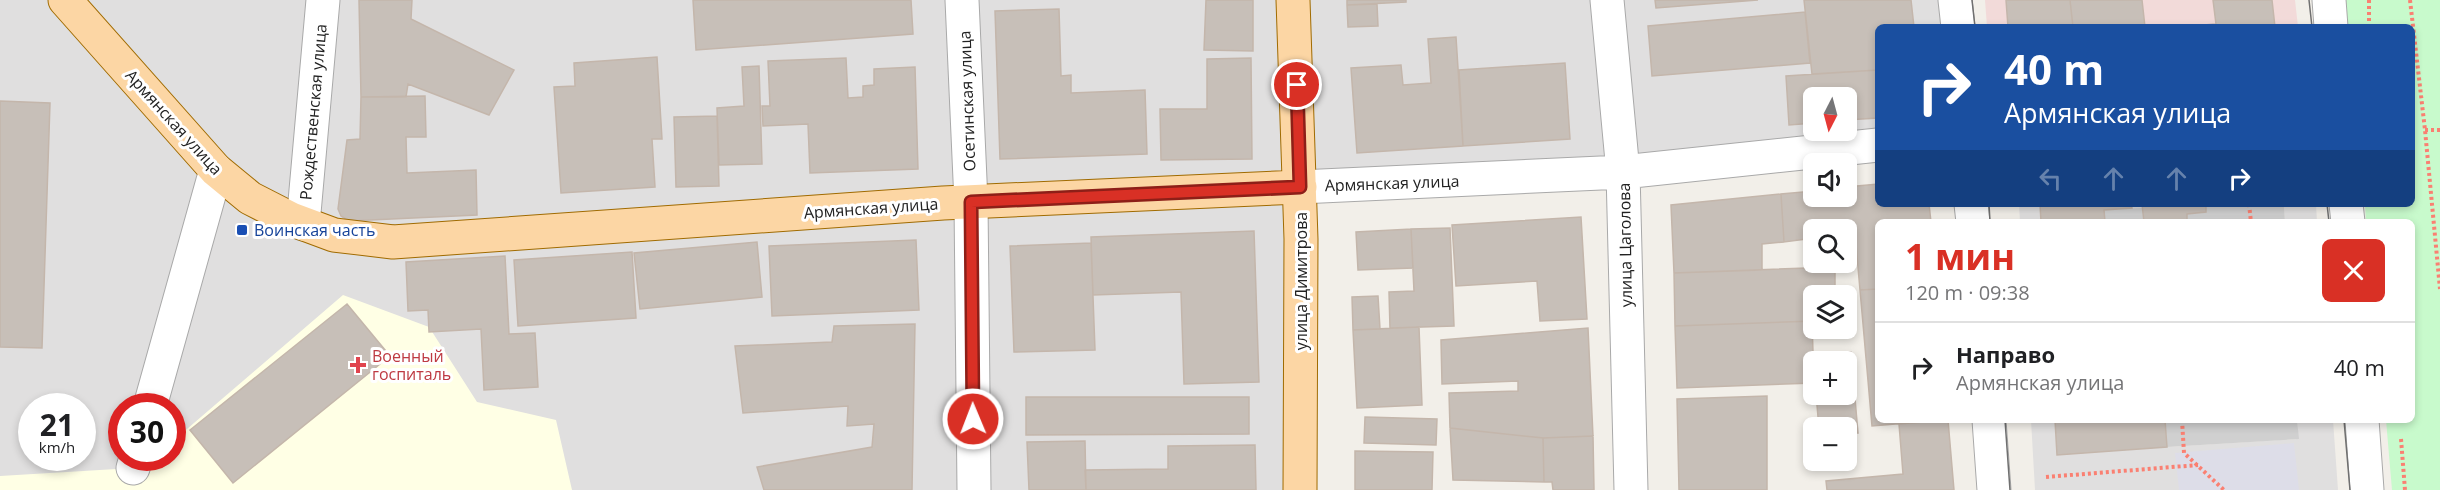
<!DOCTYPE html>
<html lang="ru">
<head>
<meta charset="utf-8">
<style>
  :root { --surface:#fff; --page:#f6f6f6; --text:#202124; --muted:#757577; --line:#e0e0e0; --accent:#d93025 }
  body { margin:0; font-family:"Open Sans",sans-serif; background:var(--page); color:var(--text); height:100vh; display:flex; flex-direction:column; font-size:22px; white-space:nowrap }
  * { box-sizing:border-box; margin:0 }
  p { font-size:20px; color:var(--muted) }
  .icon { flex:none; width:33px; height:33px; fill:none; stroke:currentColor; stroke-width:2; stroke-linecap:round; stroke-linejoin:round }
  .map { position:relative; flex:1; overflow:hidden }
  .details { position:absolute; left:1875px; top:219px; width:540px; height:204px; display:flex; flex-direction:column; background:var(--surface); border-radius:9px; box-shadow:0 3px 9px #0003 }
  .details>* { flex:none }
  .hud { position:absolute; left:1875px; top:24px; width:540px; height:183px; border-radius:9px; box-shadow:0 3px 9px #0003; background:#1a4fa0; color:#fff; overflow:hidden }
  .needle { width:39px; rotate:186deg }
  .fabs { position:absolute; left:1803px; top:87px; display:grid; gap:12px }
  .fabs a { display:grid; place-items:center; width:54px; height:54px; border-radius:9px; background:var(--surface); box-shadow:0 3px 9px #0003; font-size:30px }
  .speed { position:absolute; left:18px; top:393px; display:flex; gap:12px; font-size:30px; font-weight:700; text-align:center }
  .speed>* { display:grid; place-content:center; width:78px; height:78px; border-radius:50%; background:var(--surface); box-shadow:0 3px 9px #0003; line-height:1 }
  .speed small { font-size:15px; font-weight:400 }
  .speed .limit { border:9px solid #d22; background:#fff; color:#111 }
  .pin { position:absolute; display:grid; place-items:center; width:51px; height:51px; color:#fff; margin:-26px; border:3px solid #fff; border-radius:50%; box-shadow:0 2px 6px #0007 }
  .me { position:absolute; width:66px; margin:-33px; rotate:359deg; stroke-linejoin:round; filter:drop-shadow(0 0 4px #0008) }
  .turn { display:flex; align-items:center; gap:21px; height:126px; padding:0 30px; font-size:27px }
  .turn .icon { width:78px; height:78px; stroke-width:2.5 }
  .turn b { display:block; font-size:42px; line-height:51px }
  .lanes { display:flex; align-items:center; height:57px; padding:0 30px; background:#0003; justify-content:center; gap:30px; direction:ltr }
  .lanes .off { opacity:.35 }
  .round { display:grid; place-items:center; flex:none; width:63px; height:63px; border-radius:9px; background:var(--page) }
  .head { display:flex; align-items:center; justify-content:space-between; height:102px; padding:0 30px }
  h1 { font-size:36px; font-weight:700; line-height:45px; color:var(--accent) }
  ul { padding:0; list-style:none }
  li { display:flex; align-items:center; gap:18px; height:90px; padding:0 30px; border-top:2px solid var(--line) }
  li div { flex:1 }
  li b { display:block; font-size:22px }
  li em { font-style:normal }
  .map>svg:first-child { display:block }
  .residential { fill:#e0dfdf; fill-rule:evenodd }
  .commercial { fill:#f2dad9 }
  .education { fill:#ffffe5 }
  .religious { fill:#d0d0d0 }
  .park { fill:#c8facc }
  .plaza { fill:#dddde8 }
  .building { fill:#c7bfb8; stroke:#c4b6ab; stroke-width:1.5 }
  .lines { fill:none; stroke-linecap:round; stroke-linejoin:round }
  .minor-casing { stroke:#a9a9a9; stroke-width:35 }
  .major-casing { stroke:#a06b00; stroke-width:35 }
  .path { stroke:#fa8072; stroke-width:4; stroke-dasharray:3 3; stroke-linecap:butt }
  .minor { stroke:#fff; stroke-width:33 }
  .major { stroke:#fcd6a4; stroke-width:33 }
  .tram { stroke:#707070; stroke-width:1.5 }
  .route-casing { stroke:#8d1f18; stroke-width:15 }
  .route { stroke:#d93025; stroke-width:10 }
  .transit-dot { fill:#1a4fb4; stroke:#fff; stroke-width:2 }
  .health-dot { fill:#e0444e; stroke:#fff; stroke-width:2 }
  .labels { text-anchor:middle; stroke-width:6; stroke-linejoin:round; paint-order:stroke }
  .street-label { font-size:16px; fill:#222; stroke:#fff }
  .transit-label { font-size:16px; fill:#164399; stroke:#fff; text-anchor:start }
  .health-label { font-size:16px; fill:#be3a42; stroke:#fff; text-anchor:start }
</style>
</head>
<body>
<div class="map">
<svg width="2440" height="490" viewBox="0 0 2440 490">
  <rect width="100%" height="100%" fill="#f2efe9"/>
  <!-- residential -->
  <path class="residential" d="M0,0H1955L1958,27H1878V145L1301,187L1300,490H0ZM1814,98H1846V130H1814ZM32,406H82V458H32ZM122,406H172V458H122Z
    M2019,204H2142L2143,208L2105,222H2020Z
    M2284,204H2316L2317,222H2285Z
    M2031,420H2165L2167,447L2298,439L2297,420H2333L2338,490H2035Z"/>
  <!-- commercial -->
  <path class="commercial" d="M1985,0H2295L2298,27H1987Z"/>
  <!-- education -->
  <path class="education" d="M343,295L429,327L477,402L556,420L572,490H0V476L133,468L148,458H172L173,441Z"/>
  <!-- religious -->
  <path class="religious" d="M2142,204H2284L2285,222H2105L2104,210L2142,208Z
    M2165,420H2297L2299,439L2167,447Z"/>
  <!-- park -->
  <path class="park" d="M2345,0H2440V490H2392L2386,420H2412V222H2366L2365,204H2412V27H2347Z"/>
  <!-- plaza -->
  <path class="plaza" d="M2294,443L2299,490H2179L2175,453Z"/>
  <!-- building -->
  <path class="building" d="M359,0H412L411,19L514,70L489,115L408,84L406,97H361Z
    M693,0H911L913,34L696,50Z
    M1206,0H1253V51L1204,50Z
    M1347,0H1406V2L1347,5Z
    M1655,0H1758L1656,8Z
    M1804,0H1911L1914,27H1878V70L1812,74Z
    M2006,0H2070L2073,27H2008Z
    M2070,0H2142L2145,27H2073Z
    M2213,0H2272L2275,27H2179L2216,24Z
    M1377,4L1378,26L1348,27L1347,5Z
    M1059,9L1061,76L1071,75V93L1145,90L1147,154L1000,159L995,11Z
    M1805,12L1810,63L1652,76L1648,26Z
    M1456,37L1463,146L1357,153L1351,68L1401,65L1403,85L1431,83L1428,39Z
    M657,57L662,139H652L655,187L561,193L554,87L575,86L574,63Z
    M846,58L848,98L863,97V86L874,85V69L915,67L918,169L810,173L808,124L763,126L762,106H770L768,61Z
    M1251,58L1252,159L1161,160L1160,109H1207V59Z
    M1565,63L1570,139L1463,146L1459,70Z
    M759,66L762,164L719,165L717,108L744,106L742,67Z
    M1878,70V118L1846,120V98H1814V123L1789,125L1786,76Z
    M425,96L426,137H406L407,173L476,170L477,215L349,221L341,216L338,209L347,140L360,139L361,97Z
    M0,101L50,103L42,348L0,347Z
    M717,116L719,186L676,187L674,117Z
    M1878,184V204H1929L1931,222H1878V289L1860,290L1855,233L1846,234V230H1814V238L1784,242L1781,194L1814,191V196H1846V187Z
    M1781,194L1784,242L1762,244V270L1674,273L1671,205Z
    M2040,204H2131L2132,208L2104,210L2105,222H2041Z
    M2142,204H2206V212L2187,214V222H2144Z
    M1581,217L1587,319L1540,321L1537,281L1456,286L1452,225Z
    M1450,228L1454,326L1390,328L1389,292L1414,291L1411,229Z
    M1411,229L1413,268L1358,270L1356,232Z
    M1254,231L1259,382L1184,384L1181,292L1093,295L1091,237Z
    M916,240L919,310L772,316L769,246Z
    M757,242L762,297L640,309L634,253Z
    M1091,243L1095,350L1014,352L1010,246Z
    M632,252L636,318L518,326L514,260Z
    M505,256L509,334L535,333L538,387L484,390L481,329L429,332L428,310L408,311L406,262Z
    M1835,267V296H1814V321L1675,326L1674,273Z
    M1878,289V420H1944L1872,426L1860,290Z
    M1378,296L1380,329L1353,330L1352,297Z
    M347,304L390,356L233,483L190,430Z
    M1812,321L1814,383L1677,388L1675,326Z
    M915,324L912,490H764L757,467L872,447L874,424L847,426L848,406L743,413L735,346L832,342L834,326Z
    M1419,327L1422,405L1357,408L1353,330Z
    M1588,328L1593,436L1543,438L1450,428L1449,393L1518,391V381L1442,384L1441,340Z
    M1851,352L1858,433H1846V428H1819L1816,394H1846V362H1814V355Z
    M1767,396V490H1679L1677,399Z
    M1026,397H1249V434L1026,435Z
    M1365,417L1437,419L1436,445L1364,443Z
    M1948,420L1954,490H1827L1826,481L1903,474L1899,424Z
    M2055,420H2165L2167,447L2057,455Z
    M1450,428L1543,438L1544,482L1453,480Z
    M1593,436L1594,490H1553L1552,482H1544L1543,438Z
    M1085,441L1086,490H1029L1027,442Z
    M1255,445L1256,490H1086L1085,470L1168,469V446Z
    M1355,451L1433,452L1432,490H1355Z"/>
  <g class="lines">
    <!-- minor casing -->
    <g class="minor-casing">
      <path id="minor" d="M962,0L971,202L974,490
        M1607,0L1623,172L1631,490
        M1955,0L1958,27
        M2329,0L2331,27
        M1300,187L1623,172L1878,145
        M1971,204L1973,222
        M2346,204L2348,222
        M303,224L323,0
        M150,406L216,170
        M1989,420L1994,490
        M2362,420L2367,490
        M133,468L136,458"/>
    </g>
    <!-- major casing -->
    <g class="major-casing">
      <path id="major" d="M65,0L216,170L250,198L291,219L334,235L393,242L943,203L1300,187
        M1293,0L1301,239L1300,490"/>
    </g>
    <!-- path -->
    <path class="path" d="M2369,0V27
      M2410,0L2425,130L2440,289
      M2425,130H2440
      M2249,204L2251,222
      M2182,420L2184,453L2224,490
      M2401,439L2405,490
      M2046,477L2198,465"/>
    <!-- minor -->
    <use href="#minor" class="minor"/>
    <!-- major -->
    <use href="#major" class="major"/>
    <!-- tram -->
    <path class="tram" d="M1972,0L1975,27
      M2309,0L2312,27
      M1989,204L1990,222
      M2327,204L2329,222
      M2005,420L2010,490
      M2344,420L2350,490"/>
  </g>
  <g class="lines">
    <!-- route casing -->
    <g class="route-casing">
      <path id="route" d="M973,419L971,202L1300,187L1297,85"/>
    </g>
    <!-- route -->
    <use href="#route" class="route"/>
  </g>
  <!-- markers -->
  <rect class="transit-dot" x="236" y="224" width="12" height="12" rx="3"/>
  <path class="health-dot" d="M355 356h6v6h6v6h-6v6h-6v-6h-6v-6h6z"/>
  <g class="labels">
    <!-- street labels -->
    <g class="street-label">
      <text transform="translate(967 101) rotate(-92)" y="6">Осетинская улица</text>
      <text transform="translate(313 112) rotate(-85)" y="6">Рождественская улица</text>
      <text transform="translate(174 122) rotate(48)" y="6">Армянская улица</text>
      <text transform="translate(1392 183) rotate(-2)" y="6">Армянская улица</text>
      <text transform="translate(871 208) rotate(-4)" y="6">Армянская улица</text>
      <text transform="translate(1625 245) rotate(-91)" y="6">улица Цаголова</text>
      <text transform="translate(1301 281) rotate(-90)" y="6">улица Димитрова</text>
    </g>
    <!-- transit labels -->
    <g class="transit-label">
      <text x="254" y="236">Воинская часть</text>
    </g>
    <!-- health labels -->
    <g class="health-label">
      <text x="372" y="362">Военный<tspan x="372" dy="18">госпиталь</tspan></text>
    </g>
  </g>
</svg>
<div class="fabs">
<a><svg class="needle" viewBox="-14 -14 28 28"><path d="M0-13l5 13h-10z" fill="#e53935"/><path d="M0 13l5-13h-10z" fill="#757577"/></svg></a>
<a><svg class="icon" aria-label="sound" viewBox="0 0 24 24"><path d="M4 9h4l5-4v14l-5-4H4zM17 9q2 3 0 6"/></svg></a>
<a><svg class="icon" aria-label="search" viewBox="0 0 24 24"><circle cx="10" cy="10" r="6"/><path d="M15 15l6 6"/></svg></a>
<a><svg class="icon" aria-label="layers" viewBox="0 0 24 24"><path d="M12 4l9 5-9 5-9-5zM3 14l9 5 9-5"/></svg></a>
<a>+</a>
<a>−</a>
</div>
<div class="speed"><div>21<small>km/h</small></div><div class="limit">30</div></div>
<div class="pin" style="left:1297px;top:85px;background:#d93025"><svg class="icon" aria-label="arrive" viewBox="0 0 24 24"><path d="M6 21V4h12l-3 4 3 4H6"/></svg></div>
<svg class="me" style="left:973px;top:419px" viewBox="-20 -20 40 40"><circle r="17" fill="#d93025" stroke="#fff" stroke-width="3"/><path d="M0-11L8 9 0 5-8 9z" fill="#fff"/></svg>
<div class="hud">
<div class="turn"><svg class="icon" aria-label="right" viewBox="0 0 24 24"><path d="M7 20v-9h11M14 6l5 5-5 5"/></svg><div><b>40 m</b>Армянская улица</div></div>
<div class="lanes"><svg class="icon off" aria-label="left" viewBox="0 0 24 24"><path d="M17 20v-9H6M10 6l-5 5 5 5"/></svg><svg class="icon off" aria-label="ahead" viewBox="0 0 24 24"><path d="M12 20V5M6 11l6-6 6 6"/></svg><svg class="icon off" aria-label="ahead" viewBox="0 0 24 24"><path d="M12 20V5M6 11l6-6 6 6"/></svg><svg class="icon" aria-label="right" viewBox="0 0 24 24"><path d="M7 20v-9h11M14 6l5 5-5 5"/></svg></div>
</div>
<section class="details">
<div class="head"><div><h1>1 мин</h1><p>120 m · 09:38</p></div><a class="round" style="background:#d93025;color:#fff"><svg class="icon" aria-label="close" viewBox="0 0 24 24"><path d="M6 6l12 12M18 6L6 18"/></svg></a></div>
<ul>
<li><svg class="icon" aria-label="right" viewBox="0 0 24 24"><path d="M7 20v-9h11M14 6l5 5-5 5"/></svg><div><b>Направо</b><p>Армянская улица</p></div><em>40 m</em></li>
</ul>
</section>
</div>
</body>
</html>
